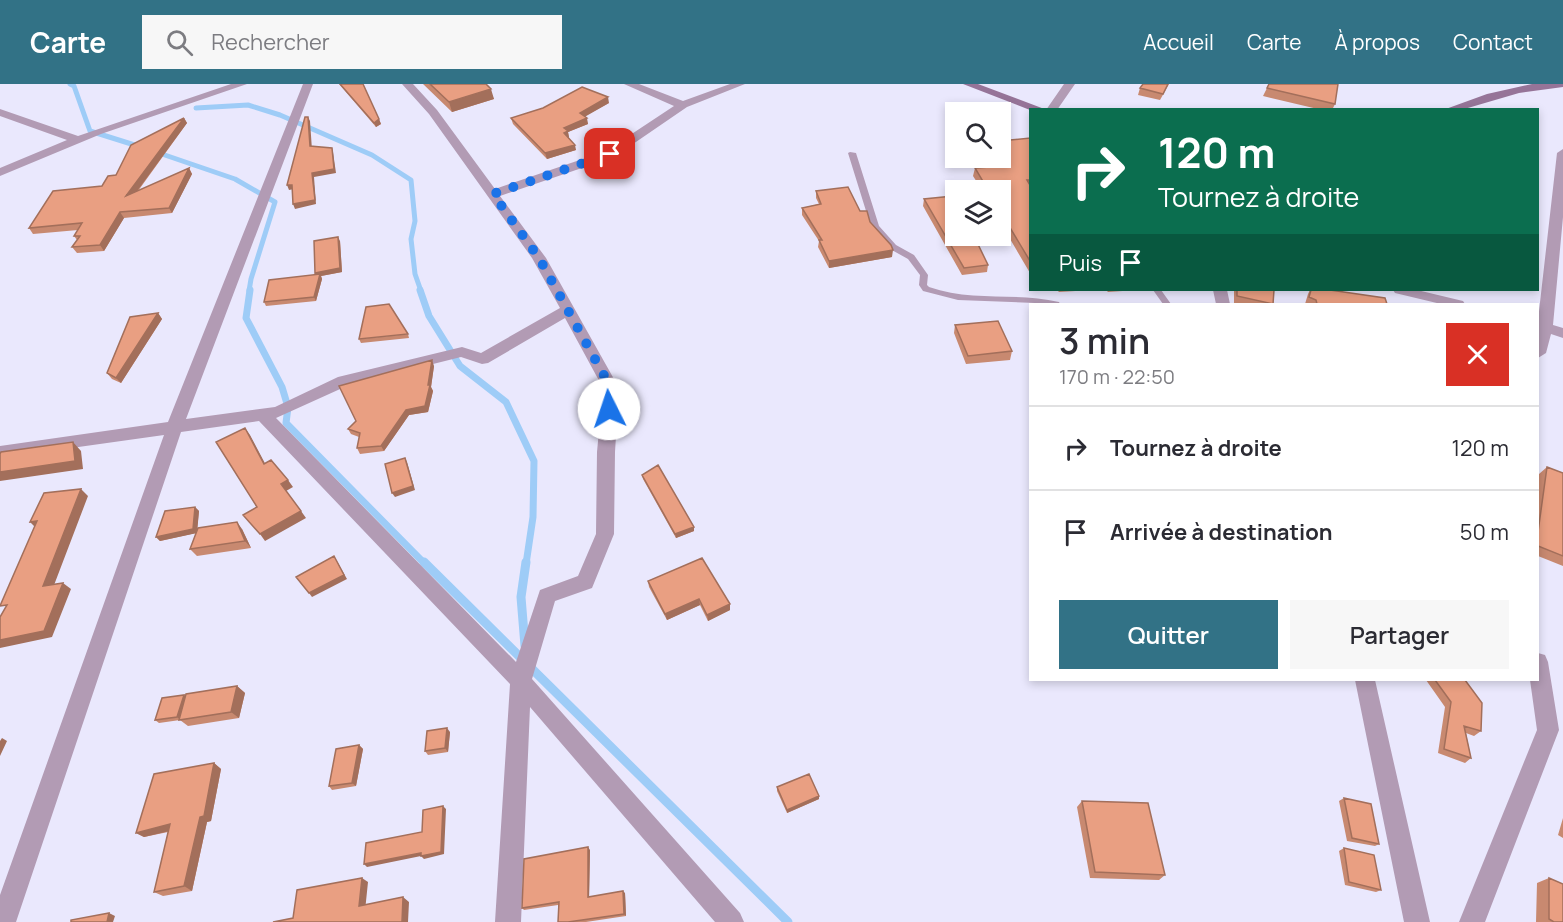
<!DOCTYPE html>
<html lang="fr">
<head>
<meta charset="utf-8">
<style>
  :root { --surface:#fff; --page:#f7f7f7; --text:#2b2b33; --muted:#7c7c81; --line:#e1e1e2; --accent:#327286 }
  body { margin:0; font-family:Manrope,sans-serif; background:var(--page); color:var(--text); height:100vh; display:flex; flex-direction:column; font-size:22px; white-space:nowrap }
  * { box-sizing:border-box; margin:0 }
  p { font-size:20px; color:var(--muted) }
  .icon { flex:none; width:33px; height:33px; fill:none; stroke:currentColor; stroke-width:2; stroke-linecap:round; stroke-linejoin:round }
  .map { position:relative; flex:1; overflow:hidden }
  .drawer { position:absolute; left:1029px; top:219px; width:510px; height:378px; display:flex; flex-direction:column; background:var(--surface); border-radius:0px; box-shadow:0 3px 9px #0003 }
  .drawer>* { flex:none }
  .banner { position:absolute; left:1029px; top:24px; width:510px; height:183px; border-radius:0px; box-shadow:0 3px 9px #0003; background:#0b6e4f; color:#fff; overflow:hidden }
  .buttons { position:absolute; left:945px; top:18px; display:grid; gap:12px }
  .buttons a { display:grid; place-items:center; width:66px; height:66px; border-radius:0px; background:var(--surface); box-shadow:0 3px 9px #0003; font-size:30px }
  .pin { position:absolute; display:grid; place-items:center; width:51px; height:51px; color:#fff; margin:-26px; border-radius:12px; box-shadow:0 3px 9px #0006 }
  .me { position:absolute; width:66px; margin:-33px; rotate:356deg; stroke-linejoin:round; filter:drop-shadow(0 0 4px #0008) }
  .turn { display:flex; align-items:center; gap:21px; height:126px; padding:0 30px; font-size:27px }
  .turn .icon { width:78px; height:78px; stroke-width:2.5 }
  .turn b { display:block; font-size:42px; line-height:51px }
  .then { display:flex; align-items:center; height:57px; padding:0 30px; background:#0003; gap:12px; font-size:22px }
  .round { display:grid; place-items:center; flex:none; width:63px; height:63px; border-radius:0px; background:var(--page) }
  .summary { display:flex; align-items:center; justify-content:space-between; height:102px; padding:0 30px }
  h1 { font-size:36px; font-weight:600; line-height:45px }
  .primary-button { display:flex; gap:12px; margin-top:auto; padding:12px 30px }
  .primary-button a { flex:1; height:69px; border-radius:0px; background:var(--accent); color:#fff; font-size:24px; font-weight:600; line-height:69px; text-align:center }
  .primary-button a+a { background:var(--page); color:var(--text) }
  ul { padding:0; list-style:none }
  li { display:flex; align-items:center; gap:18px; height:84px; padding:0 30px; border-top:2px solid var(--line) }
  li div { flex:1 }
  li b { display:block; font-size:22px }
  li em { font-style:normal }
  header { display:flex; align-items:center; gap:36px; box-sizing:border-box; height:84px; padding:0 30px; background:var(--accent); color:#fff }
  header strong { font-size:28px }
  nav { display:flex; gap:33px; margin-inline-start:auto; font-size:21px }
  .search { width:420px; height:54px; background:var(--page); display:flex; align-items:center; gap:15px; box-sizing:border-box; padding:0 21px; border-radius:0px; color:var(--muted); font-size:22px }
  .map>svg:first-child { display:block }
  .lines { fill:none; stroke-linecap:round; stroke-linejoin:round }
  .stream-far2 { stroke:#9eccf7; stroke-width:5 }
  .stream-far1 { stroke:#9eccf7; stroke-width:7 }
  .stream { stroke:#9eccf7; stroke-width:9 }
  .lane { fill:#b29bb4; fill-rule:evenodd }
  .street { fill:#b29bb4; fill-rule:evenodd }
  .secondary { fill:#967498; fill-rule:evenodd }
  .wall { fill:#c88970 }
  .shaded-wall { fill:#a36f5b }
  .building { fill:#e99f82; stroke:#a36f5b; stroke-width:1.5 }
  .route { stroke:#1a73e8; stroke-width:10; stroke-dasharray:0 18 }
</style>
</head>
<body>
<header>
<strong>Carte</strong>
<div class="search"><svg class="icon" aria-label="search" viewBox="0 0 24 24"><circle cx="10" cy="10" r="6"/><path d="M15 15l6 6"/></svg>Rechercher</div>
<nav><a>Accueil</a><a>Carte</a><a>À propos</a><a>Contact</a></nav>
</header>
<div class="map">
<svg width="1563" height="838" viewBox="0 0 1563 838">
  <rect width="100%" height="100%" fill="#eae8fd"/>
  <g class="lines">
    <!-- stream-far2 -->
    <path class="stream-far2" d="M70,0L74,2L90,47L141,63
      M196,24L248,21L280,31L372,71L411,96L415,137L411,155L415,190L421,207
      M156,68L235,95L275,118L251,195L249,207"/>
    <!-- stream-far1 -->
    <path class="stream-far1" d="M250,206L246,234L282,303L288,323L286,339L425,480
      M420,206L429,232L460,282L506,318L534,377L533,433L526,480"/>
    <!-- stream -->
    <path class="stream" d="M424,478L788,838
      M525,562L521,513L526,478"/>
    <!-- lane -->
    <path class="lane" d="M850,68L856,69L879,142L896,161L914,171L928,191L927,201L929,203C971,218 1016,208 1059,218L1060,220L958,216L923,207L919,201L920,191L908,175L890,165L871,143L848,69Z
      M1153,206H1161L1171,220H1163Z"/>
    <!-- street -->
    <path class="street" d="M231,0H247L101,50L0,92V84L67,56L0,32V25L78,52Z
      M303,0H313L186,335L275,323L338,293L462,263L481,269L560,224L532,174L429,30L402,0H413L437,26L495,105L606,67L674,22L624,0H639L683,17L730,0H745L687,23L614,73L500,112L546,174L619,304L615,368L614,450L592,504L555,517L532,595L740,829L744,838H715L530,623L521,838H495L510,600L259,337L181,348L16,838H0V811L164,351L0,374V362L168,338ZM565,234L603,304L597,368L596,450L578,492L540,506L516,578L276,334L349,301L461,273L482,280L488,279Z
      M1064,0H1075L1057,26H1046Z
      M1563,65V133L1553,241L1563,244V254L1551,250L1546,269L1538,274V236L1557,69Z
      M1213,206H1227L1230,220H1216Z
      M1393,206H1417L1463,217L1465,220H1441L1395,209Z
      M1538,569L1545,571L1548,578L1559,646L1485,838H1459L1537,646L1530,596H1538Z
      M1355,596H1375L1430,838H1404Z"/>
    <!-- secondary -->
    <path class="secondary" d="M963,0H978L1047,26H1030Z
      M1532,0H1563V3L1519,9L1461,26H1443L1487,10Z"/>
  </g>
  <!-- wall -->
  <path class="wall" d="M339,0H363L381,40L376,43Z
    M423,0H486L494,15L452,28Z
    M1169,0L1160,16L1138,11L1140,4Z
    M1269,0L1335,20L1332,26H1322L1263,12Z
    M609,19L585,32L588,40L568,48L569,54L576,66L547,75L513,40L511,34Z
    M184,34L187,39L138,107L189,84L192,90L172,129L124,134L104,167L77,169L72,163L77,156L74,152L78,146L33,150L29,144L102,102Z
    M1030,54V189L1000,138V106H982L973,92L975,84L983,83L978,74H1000Z
    M816,107L860,127L870,138L892,173L829,184L818,163L819,157L802,131V124L819,120L816,114Z
    M924,115L988,181L987,188L962,191L923,122Z
    M340,157L342,188L321,192L322,195L316,217L266,222L264,218L316,191L315,189Z
    M1057,206H1092L1059,208Z
    M1106,206H1137L1108,208Z
    M1234,206H1274L1273,220H1243L1234,219Z
    M1310,206H1330L1387,220H1305L1308,210Z
    M158,229L162,235L121,299L112,295L107,289Z
    M955,241L1012,267L1010,276L966,280L954,249Z
    M408,250L409,254L361,259L359,255Z
    M434,282L431,303L433,307L428,328L409,331L384,367L360,370L357,364L359,353L351,350L348,345Z
    M1547,383L1563,389V482L1538,472V402L1539,390Z
    M642,391L694,447L676,454L643,395Z
    M195,423L199,427L197,446L242,445L251,464L197,472L190,465L196,449L160,457L156,453Z
    M648,497L730,520V526L708,537L700,521L667,536L649,503Z
    M1426,596H1465L1481,647L1474,652L1466,649L1471,674L1465,679L1438,669L1445,623Z
    M237,602L245,609L239,634L188,642L180,636L159,639L155,636L184,611L186,613Z
    M450,648L448,668L428,671L425,667Z
    M359,661L363,665L356,702L332,706L329,702Z
    M214,679L221,685L211,737L207,738L192,807L163,812L154,808L168,748L144,753L136,749Z
    M777,703L819,715L787,729L777,707Z
    M1344,714L1379,760L1375,762L1347,757L1339,717Z
    M1082,717L1165,791L1159,796L1090,794L1077,723Z
    M1563,734V754L1558,751Z
    M1344,764L1381,806L1376,808L1345,801L1339,767Z
    M590,766L589,813L625,809L626,832L586,838H558V821L524,826L522,824Z
    M1549,794L1563,838H1536L1537,799Z"/>
  <!-- shaded-wall -->
  <path class="shaded-wall" d="M491,5L494,15L452,28L449,18Z
    M608,13L609,19L581,35L580,29Z
    M308,33L310,37L312,66L310,62Z
    M184,34L187,39L129,118L126,112Z
    M587,34L588,40L568,48L569,53L565,55L564,44Z
    M379,35L381,40L376,43L374,39Z
    M575,61L576,66L547,75L545,69Z
    M332,64L333,68L336,89L314,93L316,120L295,125L293,120L312,89Z
    M189,84L192,90L172,129L169,124Z
    M287,101H292L294,105L289,106Z
    M120,128L124,134L104,167L100,161Z
    M338,153L340,157L342,188L321,192L322,195L316,217L314,213L317,193L315,189Z
    M893,166L892,173L829,184V177Z
    M158,229L162,235L121,299L116,294Z
    M432,276L434,282L431,303L433,307L428,328L409,331L384,367L381,362L406,326L428,301Z
    M245,344L250,351L269,387L264,380Z
    M73,358L81,367L83,385L0,397V388Z
    M405,374L407,378L415,406L395,413L392,409Z
    M288,396L293,403L286,407L281,400Z
    M81,405L88,412L51,509L43,502Z
    M195,423L199,427L197,449L160,457L156,453Z
    M301,427L306,434L265,457L260,450Z
    M37,437L38,446L30,438Z
    M237,438L242,445L251,464L245,457Z
    M694,443V447L676,454L675,450Z
    M334,472L347,495L312,513L309,509Z
    M63,499L71,505L52,553L0,564V556Z
    M699,515L700,521L667,536L665,530Z
    M730,520V526L708,537L707,531Z
    M237,602L245,609L239,634L231,628Z
    M184,611L188,615L181,636L177,633Z
    M447,644L450,648L448,668L445,664Z
    M2,654L7,657L0,672V657Z
    M359,661L363,665L356,702L352,699Z
    M214,679L221,685L211,737L207,738L192,807L184,802L200,733Z
    M819,712V715L787,729V726Z
    M443,722L446,725L444,770L424,775L421,772L367,783L364,780L421,769Z
    M170,740L178,745L144,753L136,749Z
    M588,763L590,766L589,816L588,813Z
    M362,794L368,798L365,827L359,822Z
    M623,807L625,809L626,832L624,830Z
    M403,813L409,818L408,838H402Z
    M109,829L115,832L113,838H107Z"/>
  <!-- building -->
  <path class="building" d="M340,0H363L379,35L374,39Z
    M430,0H486L491,5L449,18Z
    M1143,0H1168L1163,10L1140,4Z
    M1269,0H1338L1335,20L1267,4Z
    M582,3L608,13L580,29L587,34L564,44L568,47L564,49L575,61L545,69L511,34L543,24Z
    M305,33H308L310,62L332,64L334,85L312,89L315,116L293,120L292,101H287Z
    M184,34L126,112L189,84L169,124L120,128L100,161L72,163L80,152H74L82,139L29,144L53,107L102,102L108,92L116,91L131,61Z
    M1030,54V96H1027L1030,101V177L1000,127V106H988L975,84L989,83L984,74H1000V57Z
    M848,103L860,127H867L870,138L891,161L893,166L829,177L819,156H822L802,124L821,120L816,107Z
    M953,112L956,116V152H974L988,181L964,184L924,115Z
    M338,153L340,184L315,189L314,157Z
    M320,190L314,213L264,218L269,196Z
    M1237,206H1274L1273,220L1237,212Z
    M1311,206H1330L1385,214L1387,220H1317L1316,216L1309,213Z
    M389,220L408,250L359,255L366,223Z
    M158,229L116,294L107,289L130,233Z
    M998,237L1012,267L968,272L955,241Z
    M432,276L428,301H430L425,322L406,326L381,362L357,364L360,349L348,345L356,337L339,302Z
    M245,344L264,380L271,376L288,396L281,400L301,427L260,450L243,431L257,423L216,358Z
    M73,358L75,377L0,388V370L1,368Z
    M405,374L413,402L392,409L385,380Z
    M658,381L694,443L675,450L642,391Z
    M1547,383L1563,389V472L1538,462V448Z
    M81,405L43,502L63,499L44,547L0,556V533L7,521L0,522L37,437L30,438L44,409Z
    M195,423L193,445L156,453L165,427Z
    M237,438L245,457L190,465L198,444Z
    M334,472L344,491L309,509L296,493Z
    M702,474L730,520L707,531L699,515L665,530L648,497Z
    M1435,596H1465L1482,619L1481,647L1464,642L1471,674L1444,665L1451,618Z
    M237,602L231,628L179,636L186,610Z
    M184,611L177,633L155,636L162,614Z
    M447,644L445,664L425,667L427,647Z
    M359,661L352,699L329,702L336,665Z
    M214,679L204,732L200,733L184,802L154,808L170,740L136,749L154,690Z
    M809,690L819,712L787,726L777,703Z
    M1344,714L1371,720L1379,760L1352,754Z
    M1082,717L1148,719L1165,791L1095,788Z
    M443,722L441,768L421,772V769L364,780L366,759L422,748L423,726Z
    M588,763V813L623,807L624,830L568,838H558L559,818L522,824L524,775Z
    M1344,764L1374,771L1381,806L1349,798Z
    M362,794L359,822L403,813L402,838H273L293,834L297,806Z
    M1549,794L1563,800V838H1554L1549,835Z
    M109,829L107,838H71V836Z"/>
  <g class="lines">
    <!-- route -->
    <path class="route" d="M609,325L611,304L539,174L493,110L610,70"/>
  </g>
</svg>
<div class="buttons">
<a><svg class="icon" aria-label="search" viewBox="0 0 24 24"><circle cx="10" cy="10" r="6"/><path d="M15 15l6 6"/></svg></a>
<a><svg class="icon" aria-label="layers" viewBox="0 0 24 24"><path d="M12 4l9 5-9 5-9-5zM3 14l9 5 9-5"/></svg></a>
</div>
<div class="pin" style="left:610px;top:70px;background:#d93025"><svg class="icon" aria-label="arrive" viewBox="0 0 24 24"><path d="M6 21V4h12l-3 4 3 4H6"/></svg></div>
<svg class="me" style="left:609px;top:325px" viewBox="-20 -20 40 40"><circle r="19" fill="#fff"/><path d="M0-13L10 11 0 6-10 11z" fill="#1a73e8"/></svg>
<div class="banner">
<div class="turn"><svg class="icon" aria-label="right" viewBox="0 0 24 24"><path d="M7 20v-9h11M14 6l5 5-5 5"/></svg><div><b>120 m</b>Tournez à droite</div></div>
<div class="then">Puis<svg class="icon" aria-label="arrive" viewBox="0 0 24 24"><path d="M6 21V4h12l-3 4 3 4H6"/></svg></div>
</div>
<section class="drawer">
<div class="summary"><div><h1>3 min</h1><p>170 m · 22:50</p></div><a class="round" style="background:#d93025;color:#fff"><svg class="icon" aria-label="close" viewBox="0 0 24 24"><path d="M6 6l12 12M18 6L6 18"/></svg></a></div>
<ul>
<li><svg class="icon" aria-label="right" viewBox="0 0 24 24"><path d="M7 20v-9h11M14 6l5 5-5 5"/></svg><div><b>Tournez à droite</b></div><em>120 m</em></li>
<li><svg class="icon" aria-label="arrive" viewBox="0 0 24 24"><path d="M6 21V4h12l-3 4 3 4H6"/></svg><div><b>Arrivée à destination</b></div><em>50 m</em></li>
</ul>
<div class="primary-button"><a>Quitter</a><a>Partager</a></div>
</section>
</div>
</body>
</html>
